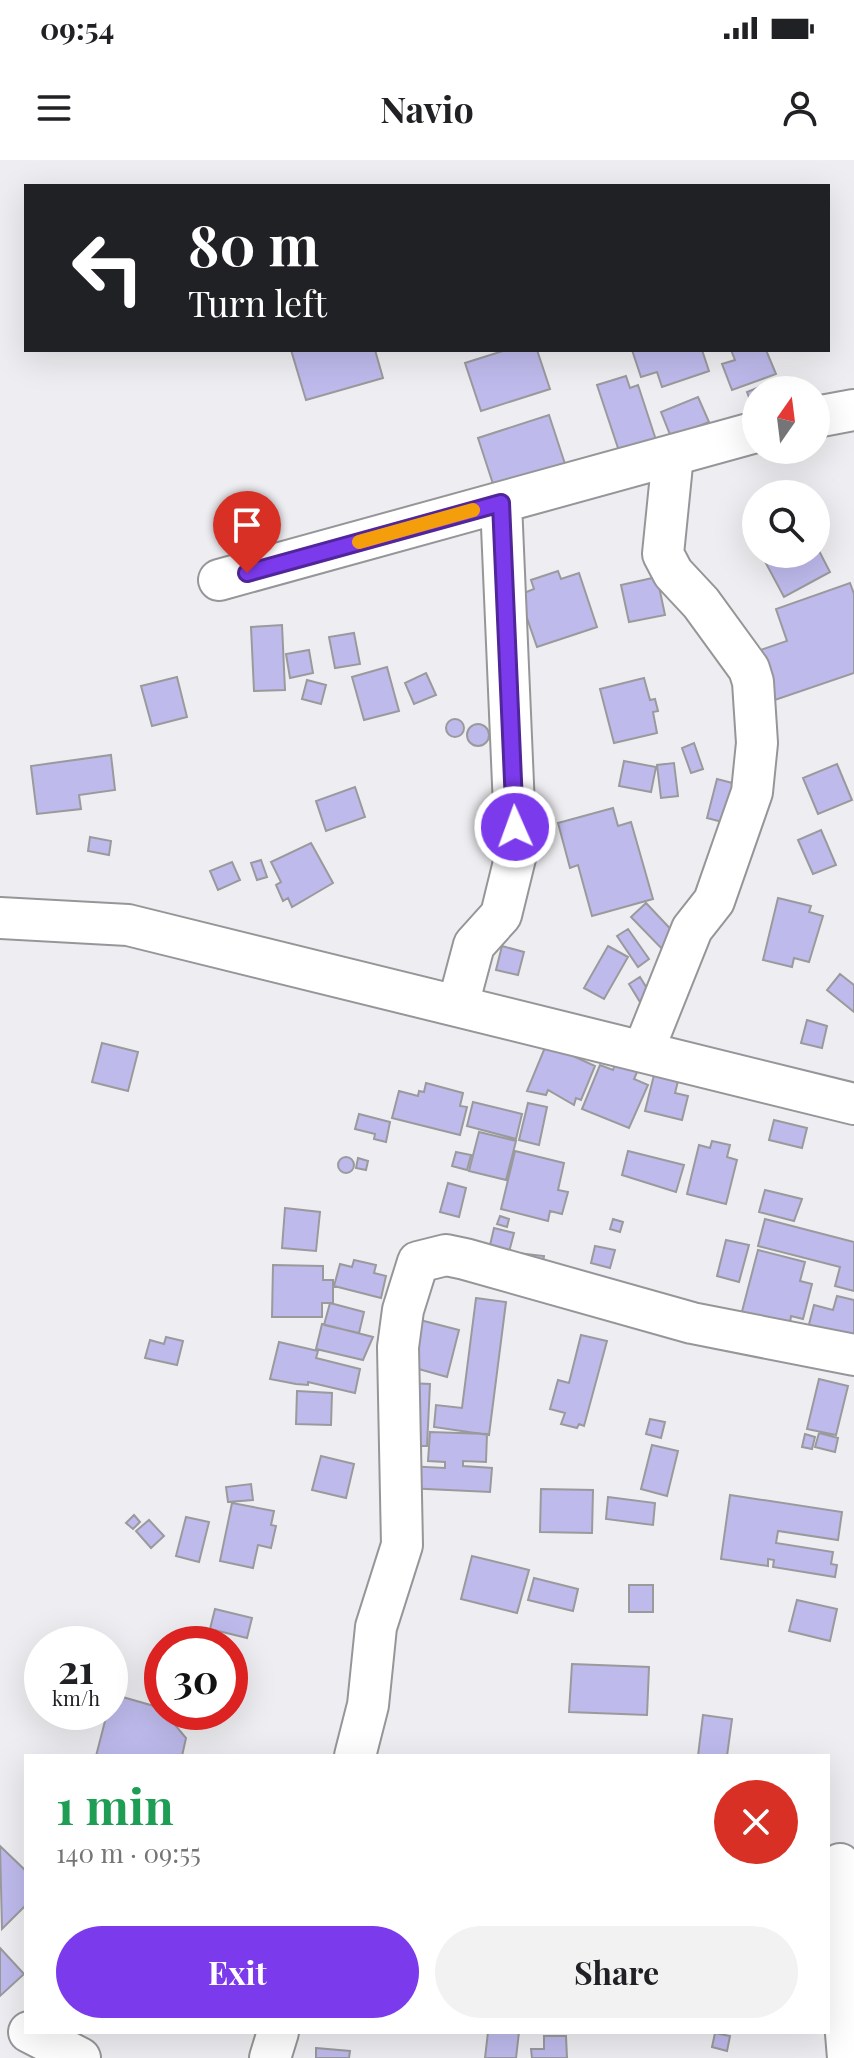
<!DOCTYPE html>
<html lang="en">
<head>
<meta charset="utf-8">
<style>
  :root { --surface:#fff; --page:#f2f2f2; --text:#202124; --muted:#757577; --accent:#7c3aed }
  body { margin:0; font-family:"Playfair Display",serif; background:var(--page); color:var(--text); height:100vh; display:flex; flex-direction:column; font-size:30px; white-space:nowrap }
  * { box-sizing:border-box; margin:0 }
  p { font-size:26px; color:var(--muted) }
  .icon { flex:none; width:44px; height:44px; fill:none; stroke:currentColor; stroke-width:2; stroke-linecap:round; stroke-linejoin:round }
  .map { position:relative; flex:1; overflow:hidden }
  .details { position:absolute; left:24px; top:1594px; width:806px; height:280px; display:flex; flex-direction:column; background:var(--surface); border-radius:0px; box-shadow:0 8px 32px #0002 }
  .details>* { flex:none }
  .banner { position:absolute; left:24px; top:24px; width:806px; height:168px; border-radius:0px; box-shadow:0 8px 32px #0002; background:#202124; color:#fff; overflow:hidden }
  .needle { width:52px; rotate:14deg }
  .tools { position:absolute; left:742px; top:216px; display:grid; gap:16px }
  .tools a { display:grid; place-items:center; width:88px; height:88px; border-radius:50%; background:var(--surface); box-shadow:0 8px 32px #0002; font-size:40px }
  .speed { position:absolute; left:24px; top:1466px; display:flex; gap:16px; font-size:40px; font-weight:700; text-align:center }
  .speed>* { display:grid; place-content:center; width:104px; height:104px; border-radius:50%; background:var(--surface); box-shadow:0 8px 32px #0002; line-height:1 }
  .speed small { font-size:20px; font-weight:400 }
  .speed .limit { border:12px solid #d22; background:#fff; color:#111 }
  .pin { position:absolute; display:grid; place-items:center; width:68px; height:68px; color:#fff; margin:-82px -34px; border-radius:50% 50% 50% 0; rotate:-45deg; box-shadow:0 0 8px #0007 }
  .pin .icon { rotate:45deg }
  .me { position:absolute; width:88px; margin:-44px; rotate:358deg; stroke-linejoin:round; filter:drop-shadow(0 0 6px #0008) }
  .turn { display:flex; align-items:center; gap:28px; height:168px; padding:0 32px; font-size:36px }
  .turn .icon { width:104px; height:104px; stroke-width:2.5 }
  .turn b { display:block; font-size:56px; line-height:68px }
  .round { display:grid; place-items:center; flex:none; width:84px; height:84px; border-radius:42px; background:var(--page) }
  .headline { display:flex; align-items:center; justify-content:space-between; height:136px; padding:0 32px }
  h1 { font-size:48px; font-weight:700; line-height:60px; color:#1e9e55 }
  .primary-button { display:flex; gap:16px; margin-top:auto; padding:16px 32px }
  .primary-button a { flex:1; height:92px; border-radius:48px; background:var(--accent); color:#fff; font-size:32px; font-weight:700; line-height:92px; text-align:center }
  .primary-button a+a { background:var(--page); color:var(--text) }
  .status { display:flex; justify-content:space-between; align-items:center; height:56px; padding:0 40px; background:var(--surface); direction:ltr }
  .status svg { height:22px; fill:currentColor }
  header { display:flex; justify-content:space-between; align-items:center; height:104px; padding:0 32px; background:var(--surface); font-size:36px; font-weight:700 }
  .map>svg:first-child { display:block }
  .building { fill:#bebaec; stroke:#9a9a9d; stroke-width:2 }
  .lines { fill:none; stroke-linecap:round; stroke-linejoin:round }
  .minor-casing { stroke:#969699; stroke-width:44 }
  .minor { stroke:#fff; stroke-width:40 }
  .route-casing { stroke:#51269a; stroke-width:20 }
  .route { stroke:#7c3aed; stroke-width:14 }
  .slow { stroke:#f59e0b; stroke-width:14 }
</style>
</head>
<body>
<div class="status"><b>09:54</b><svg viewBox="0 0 49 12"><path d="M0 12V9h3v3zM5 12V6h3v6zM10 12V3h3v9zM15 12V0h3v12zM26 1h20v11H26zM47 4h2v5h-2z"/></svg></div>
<header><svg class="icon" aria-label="menu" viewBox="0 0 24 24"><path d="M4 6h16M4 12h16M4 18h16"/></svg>Navio<svg class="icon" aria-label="person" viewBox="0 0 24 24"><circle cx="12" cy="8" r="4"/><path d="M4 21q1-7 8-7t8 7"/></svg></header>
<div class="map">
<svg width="854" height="1898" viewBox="0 0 854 1898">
  <rect width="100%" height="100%" fill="#eeedf1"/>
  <!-- building -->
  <path class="building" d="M291,190H375L383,218L306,240Z
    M506,190H537L550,229L481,251L465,203Z
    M632,190H702L709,211L662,227L657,212L641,217Z
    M731,190H766L776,214L732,230L722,204L735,200Z
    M626,216L630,228L638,225L656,280L619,291L597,225Z
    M774,221L777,230H756L755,253L747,232Z
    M698,237L709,262L671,277L661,252Z
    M549,255L566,307L495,330L478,278Z
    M816,385L830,412L784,437L761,394H816Z
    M558,411L561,419L579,413L597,467L537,487L519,435L534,429L531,420Z
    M657,417L665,455L629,462L621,425Z
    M850,423L854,434V513L766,543L749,494L787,481L776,449Z
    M282,465L285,530L254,531L251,467Z
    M354,473L360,504L335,508L329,477Z
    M309,490L313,513L290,518L286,494Z
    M387,507L399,551L364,560L352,517Z
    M426,513L436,535L414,544L405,523Z
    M177,517L187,557L152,566L141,526Z
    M644,518L650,540L655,539L658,551L653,552L657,573L614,583L600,529Z
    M307,520L326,525L321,544L302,539Z
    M446 568a9 9 0 1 1 18 0a9 9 0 1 1-18 0Z
    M467 575a11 11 0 1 1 22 0a11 11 0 1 1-22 0Z
    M694,583L703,609L691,613L682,588Z
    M111,595L115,630L79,635L81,649L37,654L31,606Z
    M624,601L656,607L651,632L619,626Z
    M674,603L678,636L661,638L657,605Z
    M837,604L852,640L818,654L803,618Z
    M717,619L744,626L734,665L707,658Z
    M355,627L365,657L326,671L316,641Z
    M613,648L618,666L631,662L653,739L592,756L578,705L570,708L558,663Z
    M821,670L836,705L813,714L798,680Z
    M90,677L111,681L109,695L88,691Z
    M311,683L333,723L292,747L288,738L283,741L276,725L281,722L271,702Z
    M261,700L267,717L257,720L251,703Z
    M232,702L240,720L218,730L210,711Z
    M778,738L811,746L809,752L823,756L809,802L794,798L792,807L763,800Z
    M646,743L679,778L664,791L631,757Z
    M628,769L649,799L638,807L617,776Z
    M502,786L524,792L518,815L496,810Z
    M608,786L628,797L604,839L584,828Z
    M840,814L854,825V852L827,830Z
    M640,817L651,835L640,842L629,824Z
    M807,860L827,866L822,888L801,883Z
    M102,883L138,892L128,931L92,922Z
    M546,885L579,886L575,897L595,906L581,940L576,938L574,945L548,930L546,935L527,931Z
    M616,901L638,910L634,919L648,925L629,968L582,949L600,905L613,910Z
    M657,903L681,909L675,933L688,936L682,960L645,951Z
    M426,923L463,933L460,946L467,947L460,975L392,958L399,931L418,936L419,931L424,932Z
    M473,942L522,954L516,979L467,966Z
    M528,943L547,947L539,985L519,980Z
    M359,954L390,962L386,982L374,979L375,974L355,969Z
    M774,960L807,968L802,988L769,980Z
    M479,972L516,981L506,1020L469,1011Z
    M712,981L730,985L727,997L737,1000L726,1044L687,1034L699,985L710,988Z
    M515,991L564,1003L558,1030L568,1032L562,1054L550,1051L548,1061L501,1049Z
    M628,991L684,1005L676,1032L622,1015Z
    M456,992L471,995L467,1010L452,1006Z
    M338 1005a8 8 0 1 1 16 0a8 8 0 1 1-16 0Z
    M358,998L368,1001L366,1010L356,1008Z
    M448,1023L466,1028L459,1057L440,1052Z
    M765,1030L802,1039L794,1061L759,1052Z
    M285,1048L320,1052L316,1091L282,1088Z
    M500,1056L509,1059L507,1067L497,1064Z
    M613,1059L623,1062L620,1072L610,1069Z
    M765,1059L854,1082V1131L835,1126L840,1107L758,1086Z
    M494,1068L514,1073L509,1092L544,1096L541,1112L487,1098Z
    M726,1080L749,1085L739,1122L717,1116Z
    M595,1086L615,1090L610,1108L591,1103Z
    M758,1090L805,1102L800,1121L812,1124L803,1159L791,1156L790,1163L740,1159Z
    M354,1100L376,1105L374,1113L386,1116L381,1138L334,1126L340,1104L352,1107Z
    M273,1105L323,1106V1120H333V1143H322V1157H272Z
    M837,1136L854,1140V1184L807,1172L814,1145L833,1150Z
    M476,1138L506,1142L489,1275L434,1267L436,1245L462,1248Z
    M330,1143L364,1152L359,1173L324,1165Z
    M420,1160L459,1170L447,1217L408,1206Z
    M322,1164L373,1177L363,1200L316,1189Z
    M581,1175L607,1181L584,1266L579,1264L577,1268L561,1264L565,1253L550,1249L558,1220L569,1223Z
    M166,1177L183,1181L177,1205L145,1198L150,1180L164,1184Z
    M279,1182L318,1191L316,1198L360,1209L355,1233L308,1222V1225L296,1224L270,1219Z
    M819,1219L848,1226L836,1275L807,1269Z
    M407,1223L430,1224L427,1286H415Z
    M297,1231L332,1233L331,1265L296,1264Z
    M650,1259L665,1262L661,1278L646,1274Z
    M430,1272L487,1274L486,1302L463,1301V1306L492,1308L490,1332L406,1328L407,1306L445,1308V1302L428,1301Z
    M819,1273L838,1278L835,1292L815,1287Z
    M805,1274L815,1277L812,1289L802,1287Z
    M652,1285L678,1291L667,1336L641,1329Z
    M321,1296L354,1304L346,1338L312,1330Z
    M251,1324L253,1340L228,1342L226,1327Z
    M541,1329L593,1330L592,1373L540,1372Z
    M730,1335L842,1352L838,1380L778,1371L776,1383L833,1392L831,1404L837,1405L835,1417L773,1407L774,1400L768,1399V1406L721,1399Z
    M608,1337L655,1343L653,1365L606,1359Z
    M232,1343L274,1351L271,1365L276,1366L271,1388L258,1385L253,1408L220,1401Z
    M134,1355L140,1362L133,1369L126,1363Z
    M186,1357L209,1362L199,1402L176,1396Z
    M149,1360L164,1376L151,1388L136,1371Z
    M472,1396L529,1410L517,1453L461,1439Z
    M534,1418L578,1429L573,1451L528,1440Z
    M629,1425H653V1452H629Z
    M797,1440L837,1449L830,1481L789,1471Z
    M215,1449L252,1458L247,1478L210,1469Z
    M572,1504L649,1507L647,1555L569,1552Z
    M112,1534L161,1548L186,1578L182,1596H96Z
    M703,1555L732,1559L727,1596H698Z
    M0,1686L26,1711V1745L2,1769Z
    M0,1788L24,1814L0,1836Z
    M488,1872H519L516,1898H485Z
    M715,1873L730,1876L727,1891L712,1887Z
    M544,1876H566L567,1898H532L531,1889H544Z
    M316,1888L350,1891L349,1898H316Z"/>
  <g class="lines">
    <!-- minor casing -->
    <g class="minor-casing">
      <path id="minor" d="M816,257L854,250
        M219,420L756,272
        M0,758L128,765L854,944
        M458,845L474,785L501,755L516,694L501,343
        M644,889L692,769L714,741L752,632L757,583L753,522L749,509L701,443L673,413L663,394L673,295
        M355,1596L368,1545L376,1467L402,1385L398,1187L403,1150L418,1102L446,1095L465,1099L692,1163L854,1195
        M840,1704L843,1837L848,1898
        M29,1872L80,1898
        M270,1898L278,1872"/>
    </g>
    <!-- minor -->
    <use href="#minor" class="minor"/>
  </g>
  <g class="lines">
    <!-- route casing -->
    <g class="route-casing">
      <path id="route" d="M247,413L501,343L515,667"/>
    </g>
    <!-- route -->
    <use href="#route" class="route"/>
    <!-- slow -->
    <path class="slow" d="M359,382L473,350"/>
  </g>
</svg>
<div class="tools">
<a><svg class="needle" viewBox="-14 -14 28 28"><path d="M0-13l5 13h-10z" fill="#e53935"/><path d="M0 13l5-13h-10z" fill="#757577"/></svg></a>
<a><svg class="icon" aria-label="search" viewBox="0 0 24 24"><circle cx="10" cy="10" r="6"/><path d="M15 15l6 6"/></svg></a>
</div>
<div class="speed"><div>21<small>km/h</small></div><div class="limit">30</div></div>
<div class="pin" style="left:247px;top:413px;background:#d93025"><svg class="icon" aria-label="arrive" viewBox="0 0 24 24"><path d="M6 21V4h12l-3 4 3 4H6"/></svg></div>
<svg class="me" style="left:515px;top:667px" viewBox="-20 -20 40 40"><circle r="17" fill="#7c3aed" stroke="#fff" stroke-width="3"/><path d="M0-11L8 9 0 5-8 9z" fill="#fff"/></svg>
<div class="banner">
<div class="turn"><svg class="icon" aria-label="left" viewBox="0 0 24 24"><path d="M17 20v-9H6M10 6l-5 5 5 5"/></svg><div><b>80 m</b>Turn left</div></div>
</div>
<section class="details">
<div class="headline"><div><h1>1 min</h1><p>140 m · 09:55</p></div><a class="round" style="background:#d93025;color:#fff"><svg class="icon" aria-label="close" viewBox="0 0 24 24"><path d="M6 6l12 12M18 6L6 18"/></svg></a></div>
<div class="primary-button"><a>Exit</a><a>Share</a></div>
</section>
</div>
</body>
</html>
